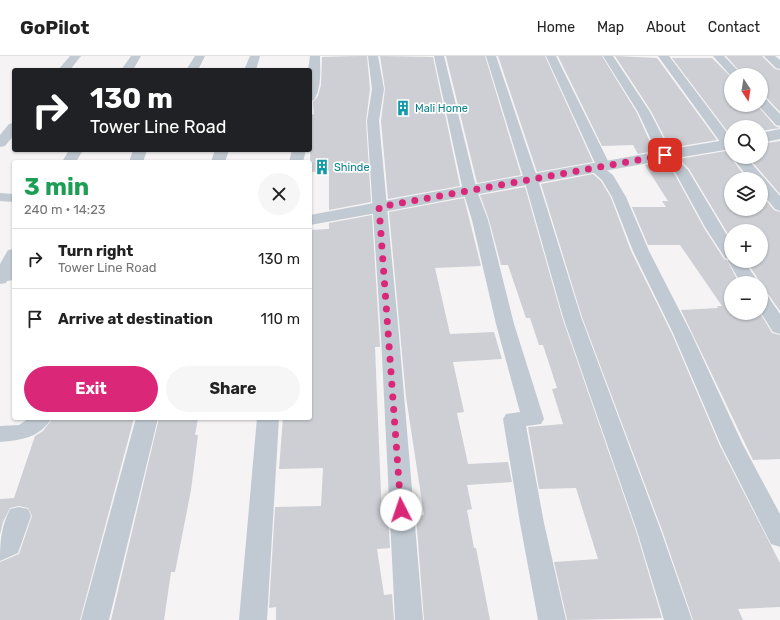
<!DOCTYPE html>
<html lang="en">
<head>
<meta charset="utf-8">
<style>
  :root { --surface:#fff; --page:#f6f6f6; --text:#222; --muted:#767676; --line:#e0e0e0; --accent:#db2777 }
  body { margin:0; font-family:Rubik,sans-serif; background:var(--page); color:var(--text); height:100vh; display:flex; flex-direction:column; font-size:15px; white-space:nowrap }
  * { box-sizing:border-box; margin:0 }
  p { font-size:13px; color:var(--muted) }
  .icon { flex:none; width:22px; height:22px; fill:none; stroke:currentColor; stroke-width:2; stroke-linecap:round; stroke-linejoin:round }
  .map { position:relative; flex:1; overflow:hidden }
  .side { position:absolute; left:12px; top:104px; width:300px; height:260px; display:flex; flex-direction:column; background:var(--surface); border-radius:4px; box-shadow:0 1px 3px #0004 }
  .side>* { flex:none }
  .guide { position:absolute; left:12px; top:12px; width:300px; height:84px; border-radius:4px; box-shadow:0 1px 3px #0004; background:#202124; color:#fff; overflow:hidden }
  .needle { width:26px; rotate:168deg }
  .buttons { position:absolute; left:724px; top:12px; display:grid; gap:8px }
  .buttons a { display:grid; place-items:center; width:44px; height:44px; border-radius:50%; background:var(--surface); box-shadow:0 1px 3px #0004; font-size:20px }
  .pin { position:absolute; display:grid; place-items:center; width:34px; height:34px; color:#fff; margin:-17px; border-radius:8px; box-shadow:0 2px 6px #0006 }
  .me { position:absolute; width:44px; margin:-22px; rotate:356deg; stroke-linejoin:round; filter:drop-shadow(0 0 3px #0008) }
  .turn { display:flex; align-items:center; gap:14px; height:84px; padding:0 12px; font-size:18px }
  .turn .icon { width:52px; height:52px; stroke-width:2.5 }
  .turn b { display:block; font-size:28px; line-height:34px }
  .round { display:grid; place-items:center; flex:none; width:42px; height:42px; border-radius:21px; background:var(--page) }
  .overview { display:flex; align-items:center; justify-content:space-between; height:68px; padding:0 12px }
  h1 { font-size:24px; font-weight:700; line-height:30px; color:#1e9e55 }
  .cta { display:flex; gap:8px; margin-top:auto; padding:8px 12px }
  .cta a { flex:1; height:46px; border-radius:24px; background:var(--accent); color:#fff; font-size:16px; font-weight:700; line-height:46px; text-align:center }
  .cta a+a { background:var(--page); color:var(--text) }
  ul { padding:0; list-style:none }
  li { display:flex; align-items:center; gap:12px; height:60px; padding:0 12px; border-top:1px solid var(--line) }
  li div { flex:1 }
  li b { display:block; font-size:15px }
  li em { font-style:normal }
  header { display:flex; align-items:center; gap:24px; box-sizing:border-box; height:56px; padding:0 20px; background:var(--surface); border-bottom:1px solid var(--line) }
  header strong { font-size:19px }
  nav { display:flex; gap:22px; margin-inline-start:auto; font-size:14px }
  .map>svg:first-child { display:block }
  .building { fill:#cdcfd5 }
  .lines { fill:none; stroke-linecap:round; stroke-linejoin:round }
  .minor { fill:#c1cad2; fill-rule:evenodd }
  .tertiary { fill:#c1cad2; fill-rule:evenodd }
  .route { stroke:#db2777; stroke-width:7; stroke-dasharray:0 12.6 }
  .labels { text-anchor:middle; stroke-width:3.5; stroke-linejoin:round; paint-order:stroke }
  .far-culture-label { font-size:11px; fill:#0d838f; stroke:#fff; text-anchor:start }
</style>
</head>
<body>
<header>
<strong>GoPilot</strong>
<nav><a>Home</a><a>Map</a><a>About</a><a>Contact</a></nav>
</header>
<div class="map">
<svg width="780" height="564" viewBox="0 0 780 564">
  <rect width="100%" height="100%" fill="#f5f3f3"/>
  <!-- building -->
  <path class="building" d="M358,0H367L370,33L366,65L371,146L329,154V115L310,116L311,59L314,58L313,46L318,40L321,29L322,1Z
    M380,0L433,1L460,130L388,143L381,65L385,33Z
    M446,0H485L521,119L477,127Z
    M498,0H545L593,106L537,116Z
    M558,0H602L637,57L654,95L638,98L633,89L602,90Z
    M615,0L657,2L717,84L670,92L651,55Z
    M726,0H762L775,13L780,14V56L766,41L761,40V19H743Z
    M672,2H712L731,21V49H757L775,70L780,72L761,75V71H731V80Z
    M780,85V138L748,101H761V88Z
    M726,95L731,96V102L747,123H731V153H761V138L774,154L780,156V255L768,238L761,237V227L746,205H761V175H731V183L689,113L679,103Z
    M663,106L674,117L704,172L724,203L727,204L739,227H731V257H760L772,277L780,279V403L753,404L681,254L718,252L717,250H722L680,189H648L632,151H666L662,145H668L645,109Z
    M593,118L601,125L611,142L631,195L672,278L720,390L780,507V551L738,553L743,564H693L662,474L582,261L541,128Z
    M525,131L562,261L636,475L662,562L567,564L554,506L598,503L576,432L539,433L528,371L563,368L552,333L557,332L543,289H539L530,262H526L508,209H501L489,164L480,139Z
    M464,142L481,210L435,212L450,278L494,276L502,303L453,306L464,356L457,357L468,408L508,406L512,426L467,429L472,453L467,454L474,492H476L490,564H424L416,460L424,459L406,341L389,156Z
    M372,159L380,291H375L382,462L388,461L390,492L377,493L384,539L392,538L394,564H276V551L269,552L275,451L321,450L323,412L279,413L283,362H310V174L329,173V167Z
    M53,362H134L80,564H0V506L19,498L32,460L28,452L19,450L10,452L3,466L0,479V443L14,442L35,380L43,375Z
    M159,362H198L195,379H198L191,434L175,516H171L164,564H111Z"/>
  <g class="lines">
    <!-- minor -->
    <path class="minor" d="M70,0H81L70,14H58Z
      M131,0H141L133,14H121Z
      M195,0H205L198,14H186Z
      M250,0H260L256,14H244Z
      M310,0H320C320,13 322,32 314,44L310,45V14H308Z
      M368,0H378L384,33L379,65L399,280L423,564H395L381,280L367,65L372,33Z
      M434,0H444L477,135L488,164L514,268L544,363L541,368L526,370L544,467L566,564H538L520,467L503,363L506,358L520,356L496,268L472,164L463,135Z
      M486,0H496L540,130L581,261L661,475L692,564H664L637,475L563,261L526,130Z
      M546,0H556L610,109L605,113L613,119L626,141L649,195L691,277L743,389L780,458V491L771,488L721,389L673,277L633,195L612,141L602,124L587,111L589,108L595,107Z
      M603,0H613L650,56L671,97L688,114L731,186V205H744L759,227H741L728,205L729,203L725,202L705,171L675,116L658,99L638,56Z
      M658,0H669L731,82V95L726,94Z
      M713,0H724L742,19H731V20Z
      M764,0H775L780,4V13L776,12Z
      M761,41L765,42L780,58V70L776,69L758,49H761Z
      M14,67V79L5,90L0,91V79L9,68Z
      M69,94H83L76,106H62Z
      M133,94H147L143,106H129Z
      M215,94H229L225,106H211Z
      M292,94H306L303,106H289Z
      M732,101H746L780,140V155L775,153L761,136V123H749Z
      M0,137L14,138V146L0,145Z
      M14,193V213L6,227L0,228V208L8,194Z
      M761,238L767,239L780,258V278L773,276L761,257Z
      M29,362H52C39,382 22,384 0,386V370L19,369Z
      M136,362H158L109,564H81Z
      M257,362H279L267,564H239Z
      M19,451L28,453L31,460L18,497L0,505C0,485 1,472 10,453Z"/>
    <!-- tertiary -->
    <path class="tertiary" d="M780,73V83L761,87V77Z
      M731,83V93C590,116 450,144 310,169V159C450,133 590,107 731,83Z
      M14,212V224L0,226V214Z"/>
  </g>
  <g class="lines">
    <!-- route -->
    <path class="route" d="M401,454L379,151L665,99"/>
  </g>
  <!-- icons -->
  <defs>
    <g id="building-bare" transform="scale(1.2)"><path d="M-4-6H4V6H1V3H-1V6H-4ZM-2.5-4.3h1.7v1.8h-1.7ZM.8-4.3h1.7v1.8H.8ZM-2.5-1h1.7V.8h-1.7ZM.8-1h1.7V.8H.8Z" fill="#0f9aa8" stroke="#fff" stroke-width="2.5" paint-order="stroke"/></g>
  </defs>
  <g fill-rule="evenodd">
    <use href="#building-bare" x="403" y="52"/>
    <use href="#building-bare" x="322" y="111"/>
  </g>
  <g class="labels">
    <!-- far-culture labels -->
    <g class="far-culture-label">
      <text x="415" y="56">Mali Home</text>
      <text x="334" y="115">Shinde</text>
    </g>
  </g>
</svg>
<div class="buttons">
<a><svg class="needle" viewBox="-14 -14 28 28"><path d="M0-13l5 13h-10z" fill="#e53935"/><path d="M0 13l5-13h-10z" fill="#767676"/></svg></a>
<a><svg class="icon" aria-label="search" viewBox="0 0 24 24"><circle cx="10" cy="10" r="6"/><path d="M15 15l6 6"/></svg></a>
<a><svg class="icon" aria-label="layers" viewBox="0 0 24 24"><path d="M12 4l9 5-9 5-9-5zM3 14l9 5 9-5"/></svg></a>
<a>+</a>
<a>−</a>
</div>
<div class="pin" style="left:665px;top:99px;background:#d93025"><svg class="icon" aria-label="arrive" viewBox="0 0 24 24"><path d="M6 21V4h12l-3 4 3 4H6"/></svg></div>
<svg class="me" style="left:401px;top:454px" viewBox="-20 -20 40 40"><circle r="19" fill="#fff"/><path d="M0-13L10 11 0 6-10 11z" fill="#db2777"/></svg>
<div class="guide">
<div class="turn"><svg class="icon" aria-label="right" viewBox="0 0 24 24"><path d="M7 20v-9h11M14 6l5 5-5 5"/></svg><div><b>130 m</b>Tower Line Road</div></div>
</div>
<section class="side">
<div class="overview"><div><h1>3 min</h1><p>240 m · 14:23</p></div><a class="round"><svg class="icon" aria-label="close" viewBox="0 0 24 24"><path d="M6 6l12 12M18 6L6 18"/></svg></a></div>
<ul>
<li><svg class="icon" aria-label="right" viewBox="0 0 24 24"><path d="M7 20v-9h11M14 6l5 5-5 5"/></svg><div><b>Turn right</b><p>Tower Line Road</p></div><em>130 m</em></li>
<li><svg class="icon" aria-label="arrive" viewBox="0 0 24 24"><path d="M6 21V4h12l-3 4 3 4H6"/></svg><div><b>Arrive at destination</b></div><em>110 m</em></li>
</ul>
<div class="cta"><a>Exit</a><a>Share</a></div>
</section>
</div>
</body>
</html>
